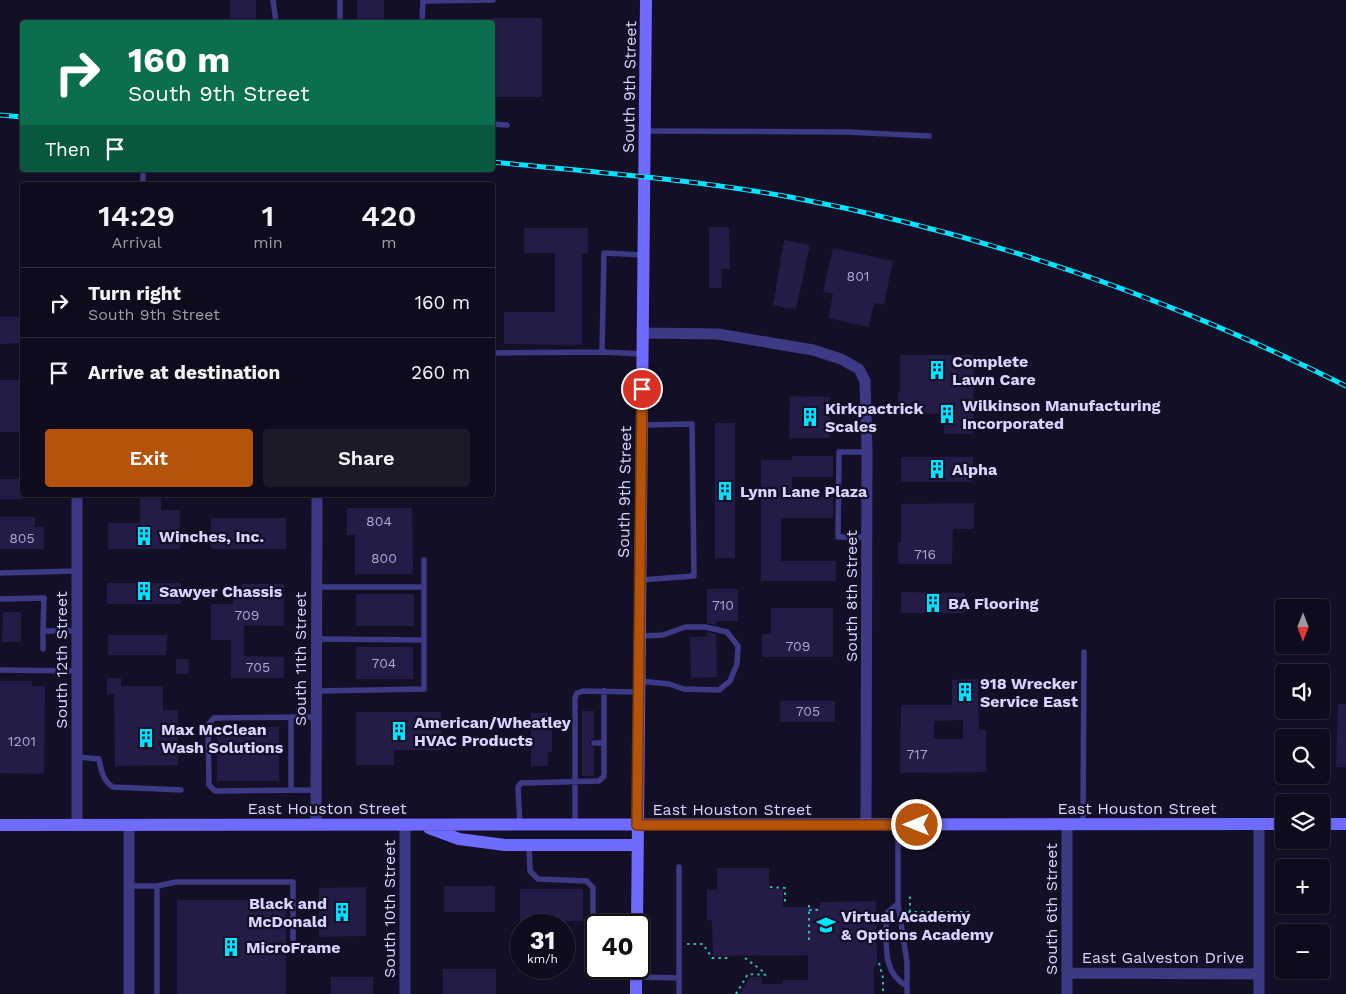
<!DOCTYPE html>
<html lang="en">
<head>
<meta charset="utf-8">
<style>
  :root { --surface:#0e0b1c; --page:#1c1929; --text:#f1f3f6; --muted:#9b9ba3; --line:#2e2b3b; --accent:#b45309 }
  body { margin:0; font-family:"Work Sans",sans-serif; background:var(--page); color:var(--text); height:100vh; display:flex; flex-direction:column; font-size:19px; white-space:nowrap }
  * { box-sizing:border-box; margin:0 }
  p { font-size:16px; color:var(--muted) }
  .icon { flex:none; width:28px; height:28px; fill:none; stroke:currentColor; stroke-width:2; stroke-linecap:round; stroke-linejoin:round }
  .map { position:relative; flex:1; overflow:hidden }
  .sheet { position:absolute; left:20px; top:182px; width:475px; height:315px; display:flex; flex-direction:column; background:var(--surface); border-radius:5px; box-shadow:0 1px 4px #0004,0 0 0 1px var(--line) }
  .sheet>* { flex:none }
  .top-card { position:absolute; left:20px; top:20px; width:475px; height:152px; border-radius:5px; box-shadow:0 1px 4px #0004,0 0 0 1px var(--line); background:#0b6e4f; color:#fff; overflow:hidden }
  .needle { width:32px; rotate:180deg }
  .controls { position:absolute; left:1275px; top:599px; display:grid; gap:10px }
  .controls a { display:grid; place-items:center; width:55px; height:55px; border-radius:5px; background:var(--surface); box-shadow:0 1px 4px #0004,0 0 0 1px var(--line); font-size:25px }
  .speed { position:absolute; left:510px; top:914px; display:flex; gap:10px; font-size:25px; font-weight:700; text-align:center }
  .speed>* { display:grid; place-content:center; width:65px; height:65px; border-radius:50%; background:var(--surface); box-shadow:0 1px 4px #0004,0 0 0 1px var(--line); line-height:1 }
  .speed small { font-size:12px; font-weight:400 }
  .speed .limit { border:2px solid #111; border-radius:8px; background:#fff; color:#111 }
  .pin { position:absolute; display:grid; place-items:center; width:42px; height:42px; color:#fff; margin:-21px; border:2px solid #fff; border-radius:50%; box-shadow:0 1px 5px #0007 }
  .me { position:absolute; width:55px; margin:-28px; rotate:270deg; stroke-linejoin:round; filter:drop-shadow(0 0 4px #0008) }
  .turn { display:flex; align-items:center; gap:18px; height:105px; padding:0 25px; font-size:22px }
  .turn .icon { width:65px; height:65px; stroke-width:2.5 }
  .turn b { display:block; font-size:35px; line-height:42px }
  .then { display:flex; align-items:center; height:48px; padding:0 25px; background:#0003; gap:10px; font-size:19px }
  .eta { display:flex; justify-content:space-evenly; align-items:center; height:85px; text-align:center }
  .eta b { font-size:30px; font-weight:600; line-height:35px }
  .primary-button { display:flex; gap:10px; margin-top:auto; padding:10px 25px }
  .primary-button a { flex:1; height:58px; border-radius:5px; background:var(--accent); color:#fff; font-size:20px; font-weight:600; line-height:58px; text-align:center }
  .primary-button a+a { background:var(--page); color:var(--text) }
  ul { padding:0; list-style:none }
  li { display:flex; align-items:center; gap:15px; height:70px; padding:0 25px; border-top:1px solid var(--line) }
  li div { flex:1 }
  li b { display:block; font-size:19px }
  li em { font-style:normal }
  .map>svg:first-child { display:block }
  .building { fill:#241b47; fill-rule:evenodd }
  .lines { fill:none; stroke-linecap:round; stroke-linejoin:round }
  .path { stroke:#2fb8b0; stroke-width:2; stroke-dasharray:2.5 4; stroke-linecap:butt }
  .lane { stroke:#3d3a85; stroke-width:5.5 }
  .street { stroke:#3d3a85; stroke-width:11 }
  .secondary { stroke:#6f6bff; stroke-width:12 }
  .rail-casing { stroke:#00e5ff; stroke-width:5 }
  .rail { stroke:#130f26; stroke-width:3; stroke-dasharray:9; stroke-linecap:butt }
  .route-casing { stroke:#753606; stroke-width:12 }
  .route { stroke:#b45309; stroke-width:9 }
  .labels { text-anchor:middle; stroke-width:4.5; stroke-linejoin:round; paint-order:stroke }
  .number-label { font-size:14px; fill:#aca6d1 }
  .street-label { font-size:16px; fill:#d9d4ff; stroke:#130f26 }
  .poi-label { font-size:16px; font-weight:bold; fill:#d9d4ff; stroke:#130f26; text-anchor:start }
</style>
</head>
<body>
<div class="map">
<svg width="1346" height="994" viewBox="0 0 1346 994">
  <rect width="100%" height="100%" fill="#130f26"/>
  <!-- building -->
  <path class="building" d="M230,0H256V22H230Z
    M357,0H384V22H357Z
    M492,18H542V97H492Z
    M709,227H729L730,269H721L722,288H709Z
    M524,228H588V253H582V345L504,344V312H555V253H524Z
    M784,240L810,245L796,309L789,308V309L773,305Z
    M833,248L893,261L884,305L874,303L869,327L828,318L833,294L823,292Z
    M0,317H22V343L0,344Z
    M900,355H974L973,434H944V414L898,413V393H900Z
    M0,380H22V432H0Z
    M790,396L830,397V438H789Z
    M715,423H735V558H715Z
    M792,456H833V477H792V497H833V518H781V561H836V581H761V460H792Z
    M901,457H973V482H901Z
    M0,479H22V499H0Z
    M140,495H161V510H180V549H108V523H140Z
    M974,503V529H953L952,564H898V543H901V504Z
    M347,508H412L413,574H355V535H347Z
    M0,517H35V527H44V549H0Z
    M211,518H286V549H211Z
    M107,583H181V604H107Z
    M242,584H284V626L244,625V656L284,657V678H231V640H211V604H233V598H242Z
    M707,589H738V621H716V625L707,623Z
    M901,592L965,593V613H901Z
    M356,594H414V626H356Z
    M771,608H833V657H762V634H771Z
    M3,612H21V642H2Z
    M707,632L716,634L717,677L691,678L690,637H707Z
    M108,635H167L166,655H108Z
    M356,647H413V679H356Z
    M176,659H189L188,674H176Z
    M107,678H121V686H163V710H178V765L115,766L114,694H107Z
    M978,679L979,730H986V772L900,773L901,705H952V680ZM963,720V739H934V721Z
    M0,681H32V686H45L44,774L0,773Z
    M780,701H835V722H780Z
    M1338,704H1346V767H1336Z
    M582,711H594V738L589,743L594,748V776H582Z
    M356,712H441V750H394V765H356Z
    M531,713H548V726H552V752H548V766H531Z
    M217,727H279V781H217Z
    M717,868H769V889H783V907H820V902L876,901L877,966H874V994H740L750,977H762V984H783V980H808V955L713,956L712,920L707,921V890H717Z
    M444,886H495V912H444Z
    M366,887V936L319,937V888Z
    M520,889H583V921H520Z
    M177,900H286V994H177Z
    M443,969H496V994H443Z
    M331,977H373V994H331Z"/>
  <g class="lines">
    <!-- path -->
    <path class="path" d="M770,887L785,888V905
      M809,905V944
      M809,910H818
      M908,912H973
      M910,912V895
      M687,944H703L712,958H731
      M745,958L765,973
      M879,963L883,978V994
      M736,994L748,974L769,975"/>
    <!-- lane -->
    <path class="lane" d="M273,0L276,22
      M423,1L493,0
      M340,22V0
      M422,22L423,0
      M492,124L507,125
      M645,131L847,132L929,136
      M143,185V173
      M492,353L602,352
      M642,354L602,352L604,253L644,255
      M867,537H838L839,452H867
      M0,573L77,571
      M640,580L694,576L692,424L643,425
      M317,587H424V560
      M0,599L44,598L43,631
      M317,639L424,640V689L317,691
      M424,640V587
      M43,649V631H77
      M0,670L77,671
      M639,681L669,684L684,689L719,690L730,681L737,664L738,646L727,632L705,627H685L663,635L640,636
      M291,717V790
      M594,743H604
      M78,757L99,759C101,770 103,781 113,787L181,790
      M316,790L215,791L209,785L208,725L214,718L316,717
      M575,824V698L577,693L583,691L638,692
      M1083,824L1084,652
      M520,825L518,787L521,783L599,781L604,776V691
      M898,825V904L907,962V994
      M529,845L530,871L538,879L587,881L593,888V953L596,957
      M129,886H157L176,882H293V943
      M157,886V994
      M898,904L888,912L886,917C887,942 881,973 907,986
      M636,977L679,978
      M679,994V867"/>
    <!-- street -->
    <path class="street" d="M642,333L718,334L813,350L841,359L859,369L865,381L867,452L866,825
      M77,824V495
      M316,824L317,495
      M1067,973L1259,974
      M129,994V825
      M405,994V825
      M1067,994V824
      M1259,994V824"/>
    <!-- secondary -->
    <path class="secondary" d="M1321,824H1346
      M0,825L1284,824
      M429,828L459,839L505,845H637
      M637,925L646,0
      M636,994V968"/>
    <!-- rail casing -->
    <g class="rail-casing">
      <path id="rail" d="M0,115L22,117
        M492,162C592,172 691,179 790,197C983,233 1170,298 1346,386"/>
    </g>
    <!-- rail -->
    <use href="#rail" class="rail"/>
  </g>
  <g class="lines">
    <!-- route casing -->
    <g class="route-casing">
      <path id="route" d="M642,389L637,825H917"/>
    </g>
    <!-- route -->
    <use href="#route" class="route"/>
  </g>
  <!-- icons -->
  <defs>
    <g id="building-bare" transform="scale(1.5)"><path d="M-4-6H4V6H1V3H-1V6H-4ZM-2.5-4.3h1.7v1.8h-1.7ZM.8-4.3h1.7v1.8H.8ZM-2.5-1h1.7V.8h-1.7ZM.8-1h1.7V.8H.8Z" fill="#00e5ff" stroke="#130f26" stroke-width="2.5" paint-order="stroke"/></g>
    <g id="school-bare" transform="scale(1.5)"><path d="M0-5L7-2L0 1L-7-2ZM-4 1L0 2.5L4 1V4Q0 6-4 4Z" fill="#00e5ff" stroke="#130f26" stroke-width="2.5" paint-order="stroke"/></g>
  </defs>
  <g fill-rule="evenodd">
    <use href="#building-bare" x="937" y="370"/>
    <use href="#building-bare" x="947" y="414"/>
    <use href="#building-bare" x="810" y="417"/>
    <use href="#building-bare" x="937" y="469"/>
    <use href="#building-bare" x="725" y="491"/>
    <use href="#building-bare" x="144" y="536"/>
    <use href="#building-bare" x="144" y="591"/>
    <use href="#building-bare" x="933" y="603"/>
    <use href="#building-bare" x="965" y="692"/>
    <use href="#building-bare" x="399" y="731"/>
    <use href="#building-bare" x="146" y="738"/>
    <use href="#building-bare" x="342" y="912"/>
    <use href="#school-bare" x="826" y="925"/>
    <use href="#building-bare" x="231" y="947"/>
  </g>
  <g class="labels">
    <!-- number labels -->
    <g class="number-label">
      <text x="858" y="281">801</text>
      <text x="379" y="526">804</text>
      <text x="22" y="543">805</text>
      <text x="925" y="559">716</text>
      <text x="384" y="563">800</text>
      <text x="723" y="610">710</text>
      <text x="247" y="620">709</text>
      <text x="798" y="651">709</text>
      <text x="384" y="668">704</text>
      <text x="258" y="672">705</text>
      <text x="808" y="716">705</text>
      <text x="22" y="746">1201</text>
      <text x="917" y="759">717</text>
    </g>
    <!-- street labels -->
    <g class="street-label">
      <text transform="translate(629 87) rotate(-89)" y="6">South 9th Street</text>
      <text transform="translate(624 492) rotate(-89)" y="6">South 9th Street</text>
      <text transform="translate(851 596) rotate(-90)" y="6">South 8th Street</text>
      <text transform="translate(300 659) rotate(-90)" y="6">South 11th Street</text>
      <text transform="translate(61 660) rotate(-90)" y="6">South 12th Street</text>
      <text x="327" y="814">East Houston Street</text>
      <text x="1137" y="814">East Houston Street</text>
      <text x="732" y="815">East Houston Street</text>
      <text transform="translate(389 909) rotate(-90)" y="6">South 10th Street</text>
      <text transform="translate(1051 909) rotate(-90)" y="6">South 6th Street</text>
      <text x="1163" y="963">East Galveston Drive</text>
    </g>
    <!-- poi labels -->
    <g class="poi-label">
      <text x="952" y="367">Complete<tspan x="952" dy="18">Lawn Care</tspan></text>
      <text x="962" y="411">Wilkinson Manufacturing<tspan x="962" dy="18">Incorporated</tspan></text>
      <text x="825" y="414">Kirkpactrick<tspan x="825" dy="18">Scales</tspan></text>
      <text x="952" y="475">Alpha</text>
      <text x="740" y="497">Lynn Lane Plaza</text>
      <text x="159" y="542">Winches, Inc.</text>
      <text x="159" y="597">Sawyer Chassis</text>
      <text x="948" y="609">BA Flooring</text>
      <text x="980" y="689">918 Wrecker<tspan x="980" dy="18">Service East</tspan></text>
      <text x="414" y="728">American/Wheatley<tspan x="414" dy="18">HVAC Products</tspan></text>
      <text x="161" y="735">Max McClean<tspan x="161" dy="18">Wash Solutions</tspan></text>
      <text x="327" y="909" text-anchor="end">Black and<tspan x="327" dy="18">McDonald</tspan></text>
      <text x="841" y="922">Virtual Academy<tspan x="841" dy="18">&amp; Options Academy</tspan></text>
      <text x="246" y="953">MicroFrame</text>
    </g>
  </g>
</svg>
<div class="controls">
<a><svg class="needle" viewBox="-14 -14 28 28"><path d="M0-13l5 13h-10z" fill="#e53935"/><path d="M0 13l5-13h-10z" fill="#9b9ba3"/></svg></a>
<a><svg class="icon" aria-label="sound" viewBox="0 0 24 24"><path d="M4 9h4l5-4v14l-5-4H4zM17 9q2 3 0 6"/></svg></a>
<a><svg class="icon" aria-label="search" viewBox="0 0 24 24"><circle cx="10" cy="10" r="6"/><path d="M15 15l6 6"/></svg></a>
<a><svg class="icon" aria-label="layers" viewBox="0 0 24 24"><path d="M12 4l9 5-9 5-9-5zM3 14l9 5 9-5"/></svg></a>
<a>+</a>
<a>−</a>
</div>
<div class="speed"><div>31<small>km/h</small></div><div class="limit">40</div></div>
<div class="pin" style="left:642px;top:389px;background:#d93025"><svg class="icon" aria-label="arrive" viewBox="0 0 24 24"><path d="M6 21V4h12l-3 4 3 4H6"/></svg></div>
<svg class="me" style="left:917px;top:825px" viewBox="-20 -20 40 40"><circle r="17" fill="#b45309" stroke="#fff" stroke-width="3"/><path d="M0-11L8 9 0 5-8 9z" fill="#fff"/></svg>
<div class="top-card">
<div class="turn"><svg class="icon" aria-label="right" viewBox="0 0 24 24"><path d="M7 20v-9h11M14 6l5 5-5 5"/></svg><div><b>160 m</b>South 9th Street</div></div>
<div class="then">Then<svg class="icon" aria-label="arrive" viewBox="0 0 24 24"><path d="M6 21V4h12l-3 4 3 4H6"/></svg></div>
</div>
<section class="sheet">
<div class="eta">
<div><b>14:29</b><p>Arrival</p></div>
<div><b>1</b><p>min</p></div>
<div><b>420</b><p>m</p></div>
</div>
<ul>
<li><svg class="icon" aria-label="right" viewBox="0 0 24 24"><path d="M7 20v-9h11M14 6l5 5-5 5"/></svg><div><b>Turn right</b><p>South 9th Street</p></div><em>160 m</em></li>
<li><svg class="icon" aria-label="arrive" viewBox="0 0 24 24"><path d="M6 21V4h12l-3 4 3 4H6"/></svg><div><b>Arrive at destination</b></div><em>260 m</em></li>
</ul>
<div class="primary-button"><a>Exit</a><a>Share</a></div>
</section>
</div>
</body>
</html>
